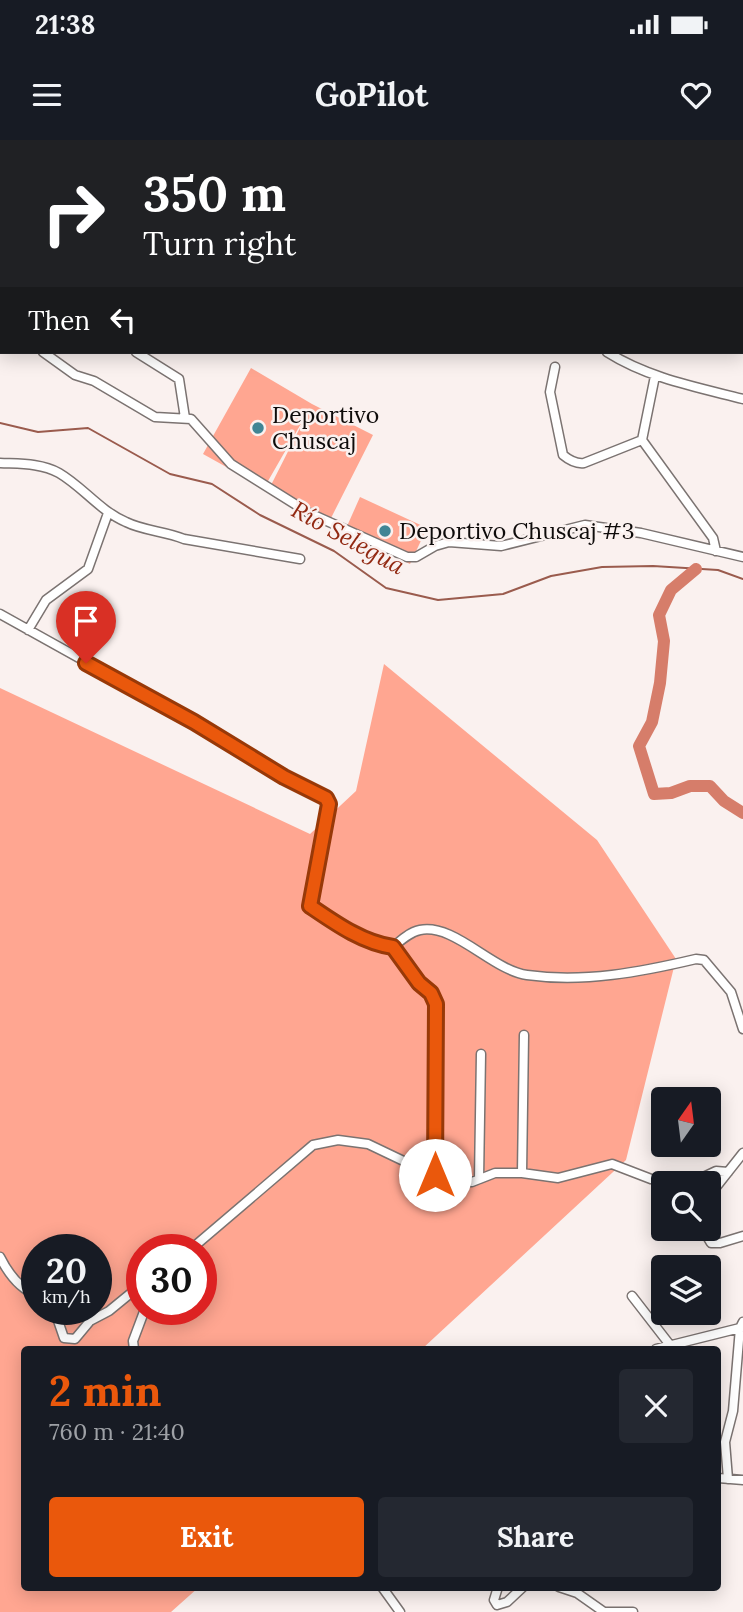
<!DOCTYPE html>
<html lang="en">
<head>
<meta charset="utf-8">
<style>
  :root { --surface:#171b24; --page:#242831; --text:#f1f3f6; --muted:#9ea1a6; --accent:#ea580c }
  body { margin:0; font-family:Lora,serif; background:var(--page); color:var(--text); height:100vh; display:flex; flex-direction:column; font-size:26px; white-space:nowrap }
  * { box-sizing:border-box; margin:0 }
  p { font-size:23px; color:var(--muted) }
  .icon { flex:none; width:38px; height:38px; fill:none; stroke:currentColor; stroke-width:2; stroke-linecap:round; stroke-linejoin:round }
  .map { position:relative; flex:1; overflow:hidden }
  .sheet { position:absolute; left:21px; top:1206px; width:700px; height:245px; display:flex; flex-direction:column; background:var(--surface); border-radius:7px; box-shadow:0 4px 18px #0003 }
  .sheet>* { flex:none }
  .guide { position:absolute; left:0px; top:0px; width:744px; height:214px; box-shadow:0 4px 18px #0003; background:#202124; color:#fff; overflow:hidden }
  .needle { width:46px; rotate:14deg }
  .controls { position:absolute; left:651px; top:947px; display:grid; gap:14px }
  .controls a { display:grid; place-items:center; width:70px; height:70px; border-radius:7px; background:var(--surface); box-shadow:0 4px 18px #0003; font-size:35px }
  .speed { position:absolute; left:21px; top:1094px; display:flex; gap:14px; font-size:35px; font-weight:700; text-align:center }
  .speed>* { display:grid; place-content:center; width:91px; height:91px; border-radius:50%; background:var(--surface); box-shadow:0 4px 18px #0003; line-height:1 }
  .speed small { font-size:18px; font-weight:400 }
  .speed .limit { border:10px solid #d22; background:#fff; color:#111 }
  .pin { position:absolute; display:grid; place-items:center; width:60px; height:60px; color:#fff; margin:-72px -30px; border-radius:50% 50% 50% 0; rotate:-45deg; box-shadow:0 0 7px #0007 }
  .pin .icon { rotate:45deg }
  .me { position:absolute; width:77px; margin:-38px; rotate:0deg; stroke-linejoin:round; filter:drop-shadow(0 0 5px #0008) }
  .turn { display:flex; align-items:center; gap:24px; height:147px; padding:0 28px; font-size:32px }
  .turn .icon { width:91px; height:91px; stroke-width:2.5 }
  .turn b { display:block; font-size:49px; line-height:60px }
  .then { display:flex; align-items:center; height:66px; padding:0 28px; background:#0003; gap:14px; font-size:26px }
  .round { display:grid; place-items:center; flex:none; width:74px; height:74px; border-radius:7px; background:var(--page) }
  .head { display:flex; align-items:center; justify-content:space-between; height:119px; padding:0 28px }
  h1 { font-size:42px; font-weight:800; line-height:52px; color:var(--accent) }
  .button { display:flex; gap:14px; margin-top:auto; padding:14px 28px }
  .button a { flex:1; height:80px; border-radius:7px; background:var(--accent); color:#fff; font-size:28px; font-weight:800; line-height:80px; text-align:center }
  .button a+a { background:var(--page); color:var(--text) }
  .status { display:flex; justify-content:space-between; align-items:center; height:49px; padding:0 35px; background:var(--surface); direction:ltr }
  .status svg { height:19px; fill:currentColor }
  header { display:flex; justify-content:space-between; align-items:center; height:91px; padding:0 28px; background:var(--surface); font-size:32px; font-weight:800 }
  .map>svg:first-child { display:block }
  .green { fill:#ffa691; fill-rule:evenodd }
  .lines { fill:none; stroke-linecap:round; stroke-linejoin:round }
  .stream { stroke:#9a5b4d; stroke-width:2 }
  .river { stroke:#d67d6a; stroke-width:12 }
  .minor-casing { stroke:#7b7371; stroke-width:11 }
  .minor { stroke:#fff; stroke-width:8 }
  .route-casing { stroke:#983908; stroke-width:18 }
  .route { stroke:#ea580c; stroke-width:12 }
  .poi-dot { fill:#418594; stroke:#faf1ef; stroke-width:2.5 }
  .labels { text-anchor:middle; stroke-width:5; stroke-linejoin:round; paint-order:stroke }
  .poi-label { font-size:23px; fill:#0e0b0a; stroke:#faf1ef; text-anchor:start }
  .water-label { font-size:24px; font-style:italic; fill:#922912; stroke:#faf1ef }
</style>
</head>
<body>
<div class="status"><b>21:38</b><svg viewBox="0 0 49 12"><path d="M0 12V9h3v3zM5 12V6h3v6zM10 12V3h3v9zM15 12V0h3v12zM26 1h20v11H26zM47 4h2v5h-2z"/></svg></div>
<header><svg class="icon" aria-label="menu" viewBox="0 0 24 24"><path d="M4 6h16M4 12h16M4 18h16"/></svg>GoPilot<svg class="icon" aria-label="heart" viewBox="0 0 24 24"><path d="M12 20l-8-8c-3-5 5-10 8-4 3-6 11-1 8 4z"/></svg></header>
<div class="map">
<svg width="743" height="1472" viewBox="0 0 743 1472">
  <rect width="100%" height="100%" fill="#faf1ef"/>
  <!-- green -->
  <path class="green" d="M251,228L312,264L373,295L329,382L268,351L310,268L264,348L203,314Z
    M360,357L427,388L410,424L344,393Z
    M384,524L597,700L676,819L626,1020L422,1209H24V1447H199L171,1472H0V548L310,694L356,651ZM37,1110H96V1169H37ZM142,1110H201V1169H142Z"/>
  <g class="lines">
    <!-- stream -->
    <path class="stream" d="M0,283L38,292L88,288L170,334L212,344L260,375L334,411L386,448L438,460L503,454L551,436L602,427L653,426L718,430L743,439"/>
    <!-- river -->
    <path class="river" d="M696,429L671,450L659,475L664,501L660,543L652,582L639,606L654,654L671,653L690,646H710L724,661L743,673"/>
    <!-- minor casing -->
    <g class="minor-casing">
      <path id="minor" d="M339,0L342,2
        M742,23H743
        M742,49L743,48
        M0,90L2,92
        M0,179L2,180
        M43,212L75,235L94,241L155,277L191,279L231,324L309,373L407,417H416L435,406L449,402L501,406L585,385L641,393L743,417
        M136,212L179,239L185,278
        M607,212C648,238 696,247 743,259
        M555,227L550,252L563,315C569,320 576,324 584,323L642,300
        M655,236L642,300L713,398L716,411
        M0,323C20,324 41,323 59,333C83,347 100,371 126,382C144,391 165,391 184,399L300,419
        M0,474L194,582L283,637L326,658L329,664L310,766C335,783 363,803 393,807C401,800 410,792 420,790C454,783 492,830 527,835C584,843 641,832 696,819L704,820L731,852L743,889
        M28,490L46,460L88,429L108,373
        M393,807L420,843L431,853L436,864L435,1036
        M522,1033L524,895
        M479,1039L481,914
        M709,1056L743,1013
        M702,1088L711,1103H720L743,1096
        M190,1110L313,1005L338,1000L368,1004L435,1036L472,1042L495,1033H522L558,1038L612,1024L651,1039L668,1042L695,1041L716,1031L728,1032
        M0,1117C8,1133 19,1149 37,1155
        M632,1156L670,1205
        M54,1169L64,1198L75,1199L90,1181L109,1171L142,1144
        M134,1209L133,1201L145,1169
        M656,1209L740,1188
        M718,1338L743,1340
        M728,1339L725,1302L733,1271L740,1188L743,1182
        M382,1447L400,1472
        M498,1447L494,1460L497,1465L507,1462L523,1447
        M559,1447L577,1453L604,1472
        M605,1472H633"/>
    </g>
    <!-- minor -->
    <use href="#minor" class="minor"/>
  </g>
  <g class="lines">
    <!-- route casing -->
    <g class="route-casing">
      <path id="route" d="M86,523L194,582L284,637L326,658L329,664L310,766C335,783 363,803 393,807L419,843L431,853L436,864L435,1035"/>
    </g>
    <!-- route -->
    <use href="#route" class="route"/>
  </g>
  <!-- markers -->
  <g class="poi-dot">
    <circle cx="258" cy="288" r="7"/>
    <circle cx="385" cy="391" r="7"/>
  </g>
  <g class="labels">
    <!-- poi labels -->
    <g class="poi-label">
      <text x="272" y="283">Deportivo<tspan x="272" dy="26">Chuscaj</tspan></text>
      <text x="399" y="399">Deportivo Chuscaj #3</text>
    </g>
    <!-- water labels -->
    <g class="water-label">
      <text transform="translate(348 398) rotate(29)" y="8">Río Selegua</text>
    </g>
  </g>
</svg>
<div class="controls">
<a><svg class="needle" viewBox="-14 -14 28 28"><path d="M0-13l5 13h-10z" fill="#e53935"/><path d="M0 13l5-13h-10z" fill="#9ea1a6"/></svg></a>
<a><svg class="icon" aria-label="search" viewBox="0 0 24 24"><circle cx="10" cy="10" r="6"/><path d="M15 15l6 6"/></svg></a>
<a><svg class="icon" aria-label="layers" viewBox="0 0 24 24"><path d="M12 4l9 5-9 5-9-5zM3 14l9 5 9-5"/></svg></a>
</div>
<div class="speed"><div>20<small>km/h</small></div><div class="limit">30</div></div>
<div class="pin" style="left:86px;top:523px;background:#d93025"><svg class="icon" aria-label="arrive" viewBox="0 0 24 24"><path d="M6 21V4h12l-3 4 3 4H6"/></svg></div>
<svg class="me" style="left:435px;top:1035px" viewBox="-20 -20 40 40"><circle r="19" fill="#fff"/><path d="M0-13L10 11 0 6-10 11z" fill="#ea580c"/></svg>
<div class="guide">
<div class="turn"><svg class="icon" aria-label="right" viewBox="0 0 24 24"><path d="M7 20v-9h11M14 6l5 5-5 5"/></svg><div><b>350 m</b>Turn right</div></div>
<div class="then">Then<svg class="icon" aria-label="left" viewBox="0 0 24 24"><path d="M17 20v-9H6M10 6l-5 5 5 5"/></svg></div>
</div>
<section class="sheet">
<div class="head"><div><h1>2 min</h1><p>760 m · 21:40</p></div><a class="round"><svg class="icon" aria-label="close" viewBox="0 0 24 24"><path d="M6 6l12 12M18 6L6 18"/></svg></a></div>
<div class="button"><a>Exit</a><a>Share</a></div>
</section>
</div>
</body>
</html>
